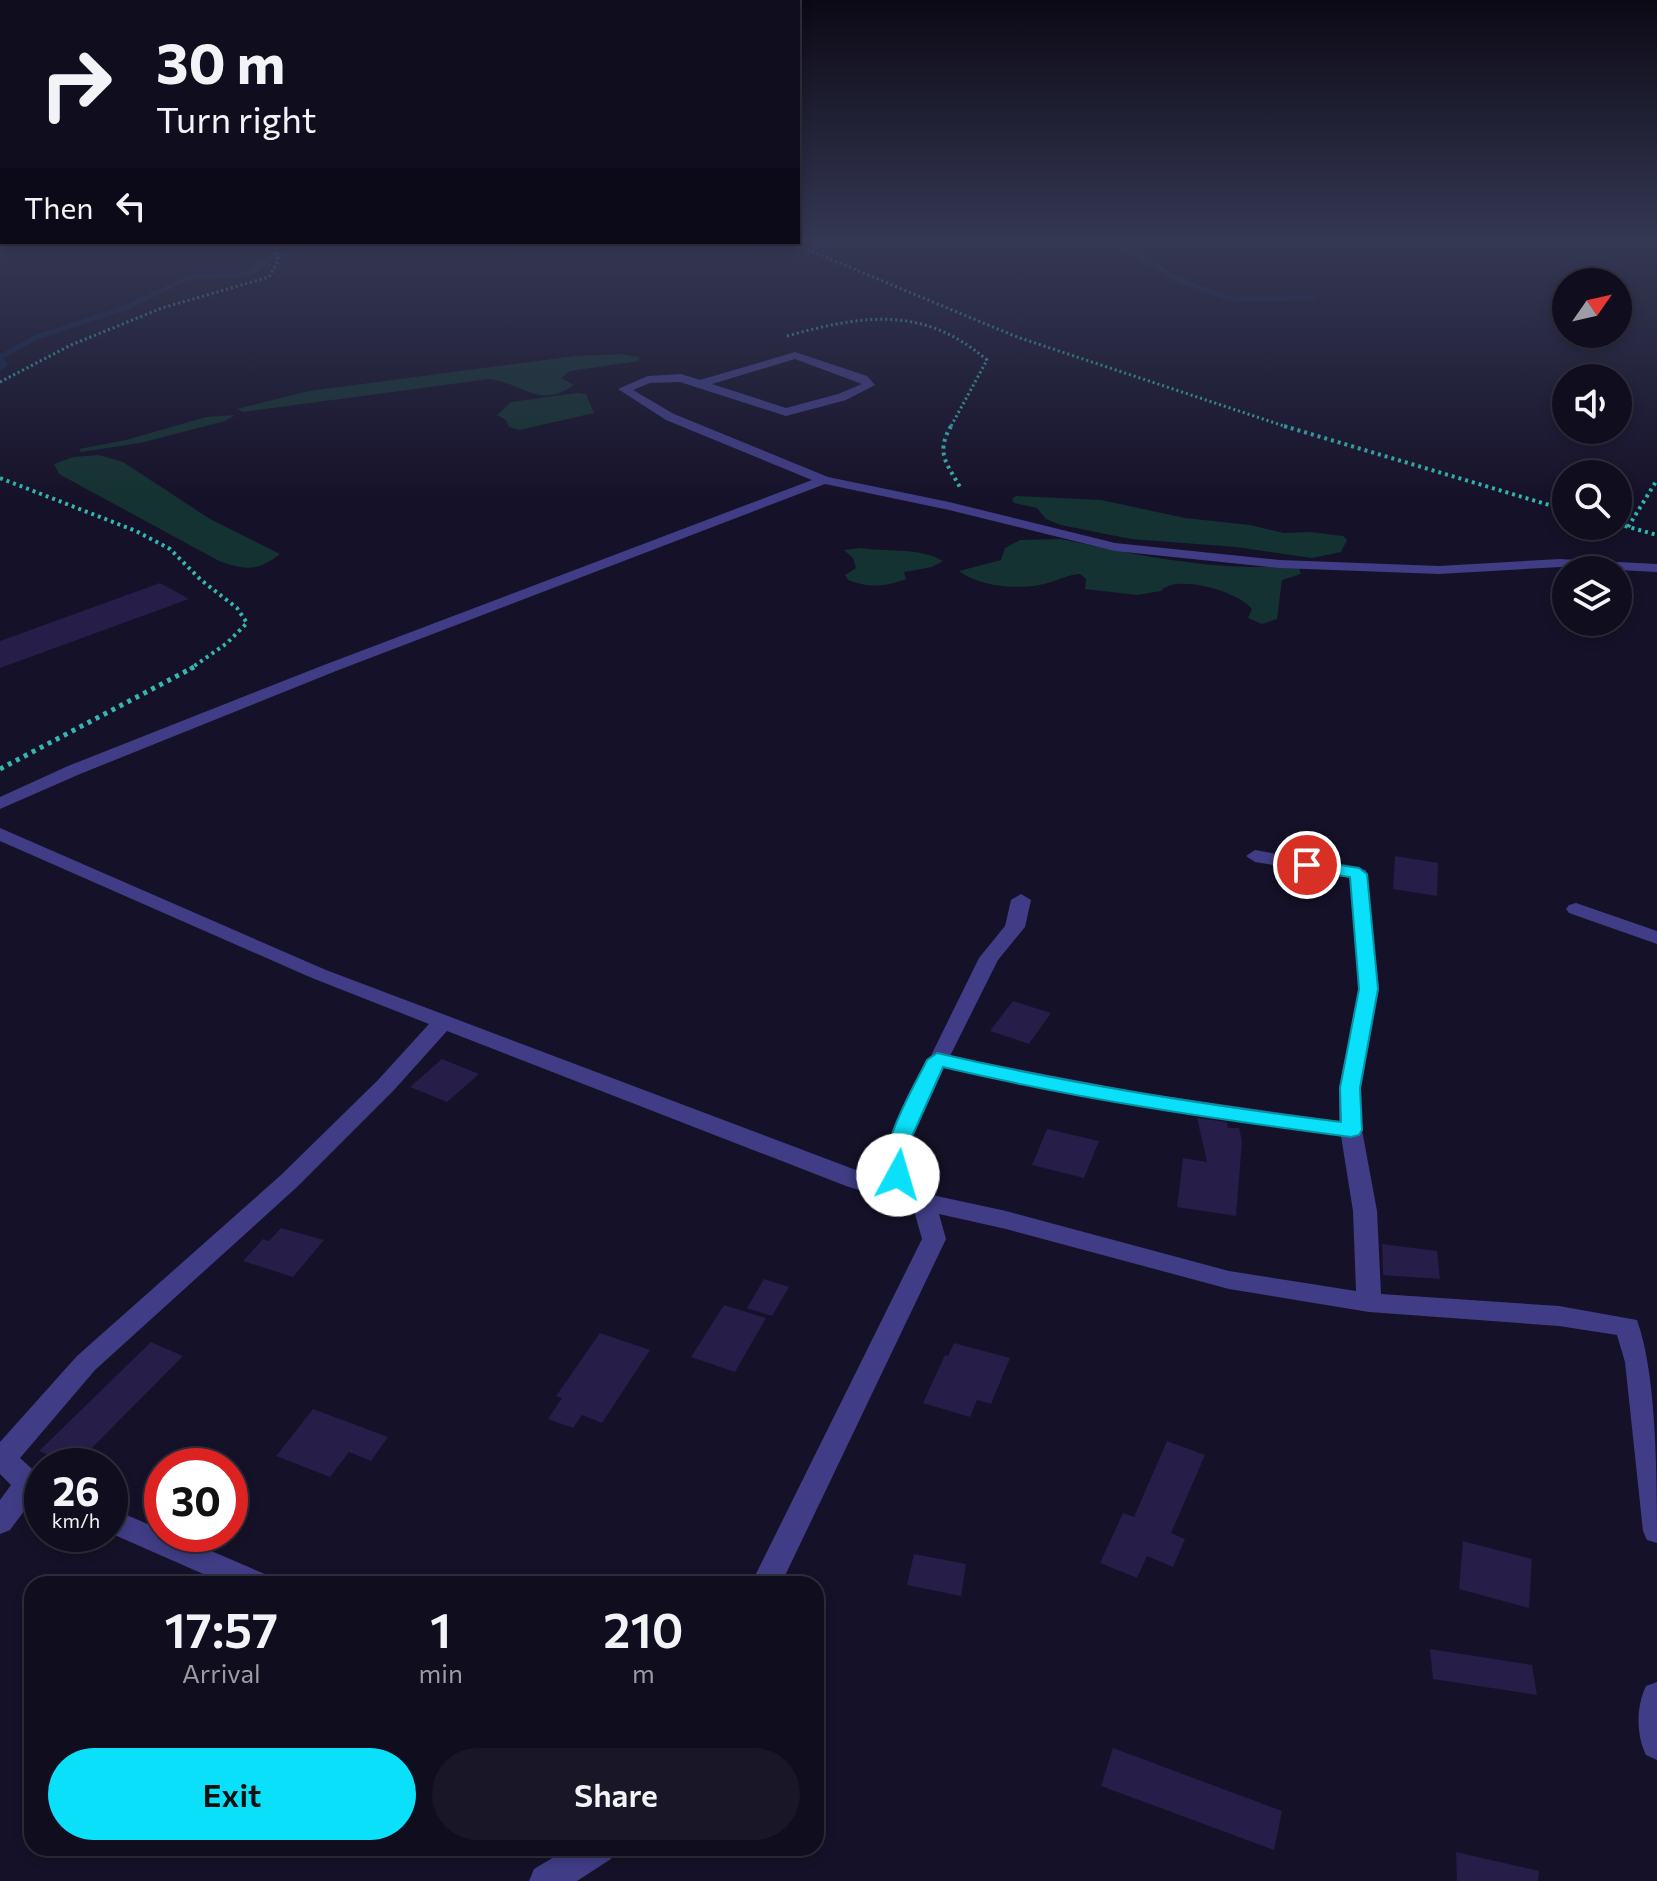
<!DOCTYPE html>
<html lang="en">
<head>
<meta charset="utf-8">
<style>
  :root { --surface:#100d1e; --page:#191627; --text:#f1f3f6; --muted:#9c9ca4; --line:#302d3c; --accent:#0ae0f9 }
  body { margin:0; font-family:Commissioner,sans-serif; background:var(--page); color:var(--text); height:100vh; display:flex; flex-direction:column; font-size:30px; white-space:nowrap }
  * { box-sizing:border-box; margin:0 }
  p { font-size:26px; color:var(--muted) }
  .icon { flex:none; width:44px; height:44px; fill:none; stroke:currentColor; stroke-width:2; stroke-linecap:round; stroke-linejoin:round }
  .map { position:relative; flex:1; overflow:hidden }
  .drawer { position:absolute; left:24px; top:1576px; width:800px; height:280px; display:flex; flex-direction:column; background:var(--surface); border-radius:24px; box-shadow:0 4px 12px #0003,0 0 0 2px var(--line) }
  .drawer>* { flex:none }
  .hud { position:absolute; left:0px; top:0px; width:800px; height:244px; box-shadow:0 4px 12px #0003,0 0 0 2px var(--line); background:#100d1e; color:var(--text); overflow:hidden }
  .needle { width:52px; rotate:56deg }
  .buttons { position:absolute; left:1552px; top:268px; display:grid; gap:16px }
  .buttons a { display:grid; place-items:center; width:80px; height:80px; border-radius:50%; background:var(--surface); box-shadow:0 4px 12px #0003,0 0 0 2px var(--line); font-size:40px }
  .speed { position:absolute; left:24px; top:1448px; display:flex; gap:16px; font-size:40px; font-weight:700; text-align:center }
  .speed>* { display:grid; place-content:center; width:104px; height:104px; border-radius:50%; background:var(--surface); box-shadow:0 4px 12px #0003,0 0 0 2px var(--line); line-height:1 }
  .speed small { font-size:20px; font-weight:400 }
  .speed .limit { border:12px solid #d22; background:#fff; color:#111 }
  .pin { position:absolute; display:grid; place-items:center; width:68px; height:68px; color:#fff; margin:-34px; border:4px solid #fff; border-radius:50%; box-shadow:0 2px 8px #0007 }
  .me { position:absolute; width:88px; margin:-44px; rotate:6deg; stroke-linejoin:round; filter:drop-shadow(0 0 6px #0008) }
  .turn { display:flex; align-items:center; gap:28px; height:168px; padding:0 24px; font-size:36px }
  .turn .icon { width:104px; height:104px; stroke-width:2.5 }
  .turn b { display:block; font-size:56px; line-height:68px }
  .then { display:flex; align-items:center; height:76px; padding:0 24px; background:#0003; gap:16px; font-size:30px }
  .eta { display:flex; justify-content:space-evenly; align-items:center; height:136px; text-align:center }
  .eta b { font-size:48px; font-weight:600; line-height:56px }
  .cta { display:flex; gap:16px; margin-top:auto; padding:16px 24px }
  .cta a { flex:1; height:92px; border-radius:48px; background:var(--accent); color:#111; font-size:32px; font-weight:600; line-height:92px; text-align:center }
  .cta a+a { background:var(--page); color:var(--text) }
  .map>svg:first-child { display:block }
  .green { fill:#143231 }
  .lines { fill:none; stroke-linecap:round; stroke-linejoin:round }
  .stream { stroke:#0e244a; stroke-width:5 }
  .building { fill:#261d49 }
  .path-far2 { stroke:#33b7b0; stroke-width:3; stroke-dasharray:2 3; stroke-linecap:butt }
  .path-far1 { stroke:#33b7b0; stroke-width:4; stroke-dasharray:3 4; stroke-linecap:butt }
  .path { stroke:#33b7b0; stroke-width:5; stroke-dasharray:4 5; stroke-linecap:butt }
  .minor { fill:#403d86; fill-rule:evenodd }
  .route { fill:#0ae0f9; stroke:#0692a2; stroke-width:2 }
</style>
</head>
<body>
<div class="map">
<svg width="1657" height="1881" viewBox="0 0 1657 1881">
  <rect width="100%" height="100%" fill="#151128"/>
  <!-- green -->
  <path class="green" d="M621,354L639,357V361L570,371L561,378L574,385C539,409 525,384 489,379L243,412L237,409L309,391L575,356Z
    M577,393L586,394L594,413L519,430L509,427L506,420L497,415L511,402Z
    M235,415L225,421L140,443L81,452L79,449L126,440L206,417Z
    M99,455L123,462L210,519L280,554C257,572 245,570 219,561L59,474L54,464L73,457Z
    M1016,496L1101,500L1185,518L1250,525L1284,533L1311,532L1343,536L1347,540L1341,552L1312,558L1236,547L1131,539L1061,525L1046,519L1037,508L1014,503L1012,499Z
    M1061,539C1138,555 1219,573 1298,565L1301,574L1282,580L1277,619L1262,624L1248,618L1252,609C1240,592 1175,573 1161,591L1137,595L1085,589L1086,579L1080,574C1066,575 1057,581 1044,584C1019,590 979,587 959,571L1001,560L1005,548L1020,540Z
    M861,548C887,552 919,547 943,561L932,567L904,572L906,579C885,587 869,588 848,580L845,575L856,568L853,558L844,550Z"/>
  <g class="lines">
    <!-- stream -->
    <path class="stream" d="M1111,239L1177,279L1230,299L1312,298
      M0,357L37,337L125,308L190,277L239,275L254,271L272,256L326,242
      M0,359L5,364L0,368"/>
  </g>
  <!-- building -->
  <path class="building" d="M160,583L189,599L0,668V641Z
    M1395,856L1438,863L1437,896L1393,889Z
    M1013,1001L1051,1013L1029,1044L990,1031Z
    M442,1059L479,1074L447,1102L410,1087Z
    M1197,1118L1227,1122L1228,1128H1239L1242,1141L1236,1216L1177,1207L1183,1158L1207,1162Z
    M1047,1129L1099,1141L1084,1178L1032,1165Z
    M281,1228L324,1240L293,1277L243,1261L263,1239L269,1241Z
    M1382,1244L1437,1251L1440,1279L1383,1275Z
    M764,1279L789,1287L772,1316L747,1308Z
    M724,1305L766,1318L735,1372L691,1357Z
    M600,1333L650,1350L602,1423L582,1415L573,1428L548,1419L562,1398L556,1396Z
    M151,1342L183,1356L74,1466L39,1451Z
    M954,1343L1010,1358L991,1404L977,1400L970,1417L923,1403L945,1355L948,1356Z
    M313,1409L388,1437L371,1461L349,1452L330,1477L276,1456Z
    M1167,1441L1205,1455L1171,1533L1185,1539L1173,1567L1147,1556L1137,1578L1100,1563L1123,1513L1134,1517Z
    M1463,1541L1532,1559L1529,1608L1459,1589Z
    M914,1554L966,1564L961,1596L907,1585Z
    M1430,1649L1532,1665L1537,1695L1433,1679Z
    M1113,1748L1282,1811L1274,1850L1101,1786Z
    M1456,1852L1539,1871L1538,1881H1457Z"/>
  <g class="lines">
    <!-- path-far2 -->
    <path class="path-far2" d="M789,242L1017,337L1290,428
      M787,336C863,315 923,305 987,360L950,428
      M0,382L71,345L162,308L269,277L278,261L275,242"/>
    <!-- path-far1 -->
    <path class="path-far1" d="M951,426C935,454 947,463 961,489
      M1284,426L1566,510
      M0,478L136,531L170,549L201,580L237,608L247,623L227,643L190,669
      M1618,524L1657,535
      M1628,527L1657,480"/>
    <!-- path -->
    <path class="path" d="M0,769L194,667"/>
    <!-- minor -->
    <path class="minor" d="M795,352L867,376L875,385L846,400L786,416L680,382L650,383L633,390L674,414L828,477L949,502L1115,543L1280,560L1439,566L1560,559L1657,564V572L1560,567L1439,574L1280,568L1115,551L949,510L825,484L336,671L80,774L0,809V797L68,766L324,665L812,480L666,420L618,389L648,376L681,374L700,380ZM795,359L862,384L838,394L786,408L712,384Z
      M0,828L326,970L893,1184L886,1175L888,1143L979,958L1005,926L1011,900L1021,894L1031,900L1025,927L998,960L950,1056L1143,1093L1339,1121V1088L1359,989L1350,878L1255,862L1246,856L1255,850L1366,870L1379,989L1361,1088L1362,1130L1377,1211L1381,1294L1559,1306L1637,1320C1657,1375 1657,1480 1657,1543L1647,1540L1643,1531L1625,1362L1617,1335L1559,1326L1369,1312L1229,1289L1006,1229L939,1214L946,1239L781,1584H751L922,1239L913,1207L846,1186L447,1031L394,1090L297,1187L95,1370L20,1458L42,1478V1502L33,1499L10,1530L0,1534V1500L11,1485L0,1474V1442L77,1356L281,1175L378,1080L429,1024L312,978L0,841ZM944,1068L1143,1107L1341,1136L1353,1211L1356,1291L1229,1271L1006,1211L932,1195L910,1173V1143Z
      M1576,903L1657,931V944L1569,913L1566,909L1569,905Z
      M110,1508L162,1530V1534H172L267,1575L272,1584H226L110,1533Z
      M1657,1682V1760L1646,1755C1636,1734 1636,1707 1646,1686Z
      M569,1848H616L611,1859L577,1881H529L534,1869Z"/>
  </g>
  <!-- sky -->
  <linearGradient id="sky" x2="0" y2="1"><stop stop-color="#0c0916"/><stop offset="0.48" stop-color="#353853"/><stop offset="1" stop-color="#353853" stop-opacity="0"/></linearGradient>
  <rect width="1657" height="502" fill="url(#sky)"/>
  <!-- route -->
  <path class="route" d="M1307,860L1359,868L1367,874L1378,989L1360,1088L1362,1130L1359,1135L1351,1137C1214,1119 1078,1099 943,1067L909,1143L908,1175L905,1180H890C874,1152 914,1087 927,1060L937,1053C1071,1084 1204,1105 1341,1122L1340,1088L1359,989L1350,877L1301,869L1298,865Z"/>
</svg>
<div class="buttons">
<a><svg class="needle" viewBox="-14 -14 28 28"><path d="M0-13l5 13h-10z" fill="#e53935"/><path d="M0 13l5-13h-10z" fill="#9c9ca4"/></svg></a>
<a><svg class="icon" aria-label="sound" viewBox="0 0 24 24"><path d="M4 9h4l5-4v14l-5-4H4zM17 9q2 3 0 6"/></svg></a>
<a><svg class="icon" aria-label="search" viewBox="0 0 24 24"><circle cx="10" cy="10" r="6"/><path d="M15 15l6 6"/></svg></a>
<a><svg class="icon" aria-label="layers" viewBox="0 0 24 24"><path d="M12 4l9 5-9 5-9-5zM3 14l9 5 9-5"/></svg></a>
</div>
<div class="speed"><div>26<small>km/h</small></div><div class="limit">30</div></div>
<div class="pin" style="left:1307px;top:865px;background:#d93025"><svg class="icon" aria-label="arrive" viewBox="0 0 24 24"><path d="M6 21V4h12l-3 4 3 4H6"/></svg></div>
<svg class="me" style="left:898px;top:1175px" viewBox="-20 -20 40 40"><circle r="19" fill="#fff"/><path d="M0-13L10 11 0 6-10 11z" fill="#0ae0f9"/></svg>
<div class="hud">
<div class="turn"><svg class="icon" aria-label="right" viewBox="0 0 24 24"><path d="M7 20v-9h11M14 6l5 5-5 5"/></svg><div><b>30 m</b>Turn right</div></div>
<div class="then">Then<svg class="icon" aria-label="left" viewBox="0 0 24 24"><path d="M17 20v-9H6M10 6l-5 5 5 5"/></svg></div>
</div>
<section class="drawer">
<div class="eta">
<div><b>17:57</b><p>Arrival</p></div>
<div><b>1</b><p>min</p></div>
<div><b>210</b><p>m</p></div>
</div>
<div class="cta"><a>Exit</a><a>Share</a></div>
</section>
</div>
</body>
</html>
